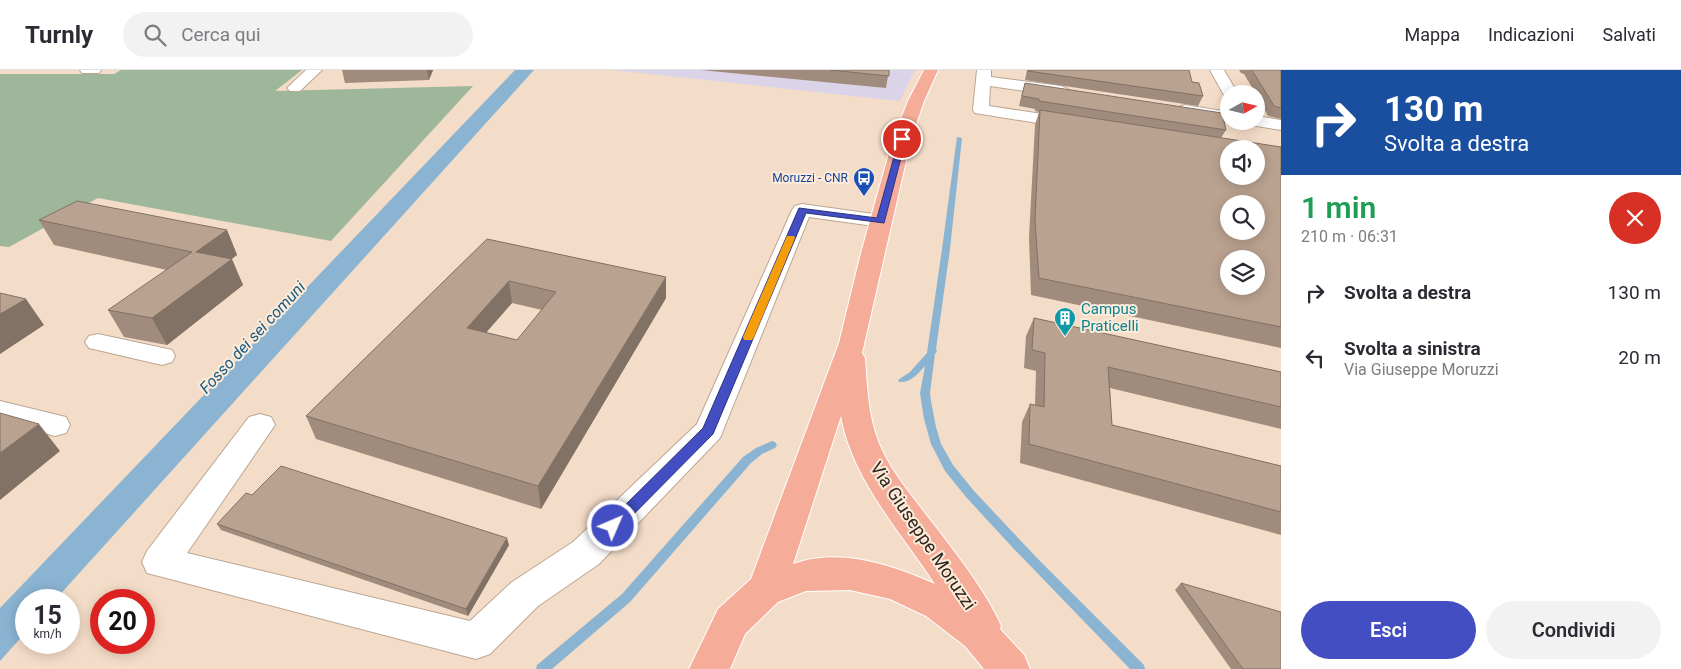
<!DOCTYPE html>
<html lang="it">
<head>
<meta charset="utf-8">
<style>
  :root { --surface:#fff; --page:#f2f2f3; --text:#2b2b33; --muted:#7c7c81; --line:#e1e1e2; --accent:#424ec2 }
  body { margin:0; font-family:Roboto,sans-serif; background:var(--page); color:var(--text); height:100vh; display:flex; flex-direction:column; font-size:19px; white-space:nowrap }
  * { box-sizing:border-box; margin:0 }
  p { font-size:16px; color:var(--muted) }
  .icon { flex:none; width:28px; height:28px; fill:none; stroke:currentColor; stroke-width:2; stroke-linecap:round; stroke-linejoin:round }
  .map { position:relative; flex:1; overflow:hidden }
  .drawer { display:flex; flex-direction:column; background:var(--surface); width:400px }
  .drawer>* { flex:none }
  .hud { background:#1a4fa0; color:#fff; overflow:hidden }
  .needle { width:32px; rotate:82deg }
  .tools { position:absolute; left:1220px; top:15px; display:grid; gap:10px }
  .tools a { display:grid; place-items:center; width:45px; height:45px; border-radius:50%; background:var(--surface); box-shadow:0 2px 12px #0003; font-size:25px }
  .speed { position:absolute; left:15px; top:519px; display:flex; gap:10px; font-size:25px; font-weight:700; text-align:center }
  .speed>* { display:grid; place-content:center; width:65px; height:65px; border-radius:50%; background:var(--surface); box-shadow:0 2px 12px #0003; line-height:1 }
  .speed small { font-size:12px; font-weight:400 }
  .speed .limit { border:8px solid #d22; background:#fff; color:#111 }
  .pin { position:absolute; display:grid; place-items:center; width:42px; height:42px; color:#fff; margin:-21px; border:2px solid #fff; border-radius:50%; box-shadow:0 1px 5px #0007 }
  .me { position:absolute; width:55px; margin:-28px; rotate:45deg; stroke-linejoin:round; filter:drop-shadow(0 0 4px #0008) }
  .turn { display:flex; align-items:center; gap:18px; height:105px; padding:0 20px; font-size:22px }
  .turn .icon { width:65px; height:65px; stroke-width:2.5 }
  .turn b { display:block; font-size:35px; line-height:42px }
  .round { display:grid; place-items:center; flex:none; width:52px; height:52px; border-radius:26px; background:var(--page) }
  .head { display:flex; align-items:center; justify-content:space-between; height:85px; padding:0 20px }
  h1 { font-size:30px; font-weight:600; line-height:38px; color:#1e9e55 }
  .action { display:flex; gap:10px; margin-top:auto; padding:10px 20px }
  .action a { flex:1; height:58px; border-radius:30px; background:var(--accent); color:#fff; font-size:20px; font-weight:600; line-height:58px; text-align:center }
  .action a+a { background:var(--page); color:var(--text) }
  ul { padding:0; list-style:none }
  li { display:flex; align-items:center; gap:15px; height:65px; padding:0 20px }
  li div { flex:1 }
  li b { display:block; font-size:19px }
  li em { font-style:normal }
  header { display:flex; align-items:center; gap:30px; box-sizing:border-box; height:70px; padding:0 25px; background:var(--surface); border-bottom:1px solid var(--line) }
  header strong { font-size:24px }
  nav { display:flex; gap:28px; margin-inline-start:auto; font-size:18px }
  .search { width:350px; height:45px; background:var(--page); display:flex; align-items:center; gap:12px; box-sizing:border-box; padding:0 18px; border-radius:28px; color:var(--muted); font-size:19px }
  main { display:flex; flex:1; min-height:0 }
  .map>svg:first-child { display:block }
  .commercial { fill:#dbd3e8 }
  .green { fill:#9eb79b }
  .water { fill:#8ab4d2 }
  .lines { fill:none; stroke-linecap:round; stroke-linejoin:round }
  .stream { fill:#8ab4d2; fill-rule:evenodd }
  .minor-casing { stroke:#bca692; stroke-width:2 }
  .major-casing { stroke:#fff; stroke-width:2 }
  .minor { fill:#fff; fill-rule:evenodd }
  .major { fill:#f5ac98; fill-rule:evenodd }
  .wall { fill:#a08b7c; fill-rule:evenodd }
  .shaded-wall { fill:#827165 }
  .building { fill:#baa290; stroke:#827165; fill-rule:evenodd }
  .route { fill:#424ec2; stroke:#2b337e }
  .slow { fill:#f59e0b }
  .labels { text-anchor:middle; stroke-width:4; stroke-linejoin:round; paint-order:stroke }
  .far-transit-label { font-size:12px; fill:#164399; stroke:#fdebda; text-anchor:end }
  .culture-label { font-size:15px; fill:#0d838f; stroke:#fdebda; text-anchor:start }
  .water-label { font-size:16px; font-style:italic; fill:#185c84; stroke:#fdebda }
  .near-street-label { font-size:18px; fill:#2f271f; stroke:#fdebda }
</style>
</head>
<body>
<header>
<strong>Turnly</strong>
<div class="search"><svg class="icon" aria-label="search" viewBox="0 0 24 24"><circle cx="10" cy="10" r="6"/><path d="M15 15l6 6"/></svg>Cerca qui</div>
<nav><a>Mappa</a><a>Indicazioni</a><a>Salvati</a></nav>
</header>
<main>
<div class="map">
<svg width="1281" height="599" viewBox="0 0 1281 599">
  <rect width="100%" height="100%" fill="#f4ddc8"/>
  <!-- commercial -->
  <path class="commercial" d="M612,0H915L900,31Z"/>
  <!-- green -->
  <path class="green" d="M121,0H302L275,21L473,16L331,171L98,128L9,177L0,176V4H114Z"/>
  <!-- water -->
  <path class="water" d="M515,0H534L55,530H26V562L0,591V538Z"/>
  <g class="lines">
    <!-- stream -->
    <path class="stream" d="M957,67L962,68L950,179L936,279L937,281L935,284L930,323L931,331L936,357L941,374L953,395L974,421L1038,489L1144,595L1145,599H1130L1013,478L966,427L945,401L931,374L924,349L920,323L925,296C918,304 910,313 899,312L898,310L910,302L927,283L942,179Z
      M772,371L775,372L777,375L775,378L762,384L751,393L630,532L552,599H536L537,595L622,524L743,387L756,378Z"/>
    <!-- minor casing -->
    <g class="minor-casing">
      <path id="minor" d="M80,0H101L99,3H82Z
        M306,0H322L300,21H290L287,18Z
        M977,0H991V7L1061,16L1066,18L1069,21L1066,24L1061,26L990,16L989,36L1075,49L1081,50L1083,54L1081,58L1075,59L975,43L973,40Z
        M1210,0H1224L1238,24H1229V28L1225,27Z
        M1185,35L1229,42V51H1232L1229,52L1179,43L1177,40L1179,37Z
        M1256,46L1281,50V60L1250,55L1248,51H1256Z
        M802,134L881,145L888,147L892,151L888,155L881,157L809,147L720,368L599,494L538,536L490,584L476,589L147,503L142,492L147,481L249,347L260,344L271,347L275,355L187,483L470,551L512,512L573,472L697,354L792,140L795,136Z
        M98,264L172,280L175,286L172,292L162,295L89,278L85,272L89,266Z
        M0,331L66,347L70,355L66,363L55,366L0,351Z"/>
    </g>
    <!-- major casing -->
    <g class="major-casing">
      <path id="major" d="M924,0H938L924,31L911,69L862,283L865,288C867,316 868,345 878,371C887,394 902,414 917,433C944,469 983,515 1001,556L1000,559L1024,585L1030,599H984L965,576L926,546L890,529L850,520L806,521L778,532L745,564L730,599H689L718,539L751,509L839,273L861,183L893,69L908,31ZM841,346C852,409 901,462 935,514C892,495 839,477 793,494Z"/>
    </g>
    <!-- minor -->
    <use href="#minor" class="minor"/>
    <!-- major -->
    <use href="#major" class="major"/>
  </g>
  <!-- wall -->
  <path class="wall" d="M342,0H433L429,10L345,13Z
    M701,0H889L886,18Z
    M1027,0H1189L1192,12L1203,26L1198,36L1025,10Z
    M1239,0H1281V49L1268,46L1256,24L1244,4L1241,3Z
    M1025,13L1226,60L1221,68L1281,77V278L1031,225L1029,167L1035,55L1039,42L1035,41V39L1019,36L1022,23Z
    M39,150L227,160L237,185L231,189L243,215L167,275L124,267L108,240L167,200L54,175Z
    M487,169L666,207V228L541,439L316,369L306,346ZM512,233L542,240L517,270L486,262Z
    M1034,248L1281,302V359L1110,318L1112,355L1281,396V465L1020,393L1022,352L1030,334L1035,335L1036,301L1024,298L1026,266Z
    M252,425L509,475L468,546L221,460L217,454Z
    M1181,513L1281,599H1231L1175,520Z"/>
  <!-- shaded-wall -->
  <path class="shaded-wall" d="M427,0H433L429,10Z
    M227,160L237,185L224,195L232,189L243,215L167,275L152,248L196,182Z
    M666,207V228L541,439L538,416Z
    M509,211L512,233L471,280L467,258Z
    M26,229L44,255L0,284V244Z
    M39,354L60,381L0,430V383Z
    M507,468L509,475L468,546L466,539Z"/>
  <!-- building -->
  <path class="building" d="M830,0H889V6Z
    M1028,0H1189L1192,12L1199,13L1203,26L1028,1Z
    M1252,0H1281V38L1274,36Z
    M1025,13L1222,43L1226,60L1039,31V29L1022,26Z
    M1040,40L1281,77V257L1039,208L1035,150ZM1229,79H1256V106H1229ZM1229,134H1256V161H1229ZM1229,189H1256V216H1229Z
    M77,131L227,160L196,182L232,189L152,248L108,240L192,182L39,150Z
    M487,169L666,207L538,416L306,346ZM509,211L556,222L517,270L467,258Z
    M0,223L26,229L0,244Z
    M1034,248L1281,302V337L1108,297L1112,355L1281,396V442L1029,374L1030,334L1044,337L1045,283L1032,280Z
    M0,343L39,354L0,383Z
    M281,396L507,468L466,539L217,454L246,423L252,425Z
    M1181,513L1281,542V599H1243Z"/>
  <!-- route -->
  <path class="route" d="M902,66L906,69L884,153L806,143L713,364L618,460L613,462L608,460L606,456L608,452L703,358L799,138L877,148L899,69Z"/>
  <!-- slow -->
  <path class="slow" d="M787,166H794L795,168L754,267L752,270H744L743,267Z"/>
  <!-- icons -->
  <defs>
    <g id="bus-pin" transform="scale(1.125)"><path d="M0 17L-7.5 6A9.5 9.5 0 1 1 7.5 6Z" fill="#1a4fb4" stroke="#fdebda"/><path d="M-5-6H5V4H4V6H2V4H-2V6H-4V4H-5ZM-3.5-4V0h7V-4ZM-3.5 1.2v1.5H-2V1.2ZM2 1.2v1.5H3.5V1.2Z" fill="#fff"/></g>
    <g id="building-pin" transform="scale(1.125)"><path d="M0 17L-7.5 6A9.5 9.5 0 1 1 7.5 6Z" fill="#0f9aa8" stroke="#fdebda"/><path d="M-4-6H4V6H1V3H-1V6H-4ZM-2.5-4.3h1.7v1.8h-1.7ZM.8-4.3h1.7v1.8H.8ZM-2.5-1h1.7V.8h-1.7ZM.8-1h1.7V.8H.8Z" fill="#fff"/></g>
  </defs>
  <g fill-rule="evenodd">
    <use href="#bus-pin" x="864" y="108"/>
    <use href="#building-pin" x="1065" y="248"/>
  </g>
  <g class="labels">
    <!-- far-transit labels -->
    <g class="far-transit-label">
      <text x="848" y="112">Moruzzi - CNR</text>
    </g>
    <!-- culture labels -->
    <g class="culture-label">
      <text x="1081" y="244">Campus<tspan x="1081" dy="17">Praticelli</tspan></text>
    </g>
    <!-- water labels -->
    <g class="water-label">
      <text transform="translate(252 267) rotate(-47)" y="6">Fosso dei sei comuni</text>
    </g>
    <!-- near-street labels -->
    <g class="near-street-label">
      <text transform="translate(923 466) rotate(56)" y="6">Via Giuseppe Moruzzi</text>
    </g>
  </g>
</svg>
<div class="tools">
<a><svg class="needle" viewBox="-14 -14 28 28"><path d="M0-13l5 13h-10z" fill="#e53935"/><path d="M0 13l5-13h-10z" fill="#7c7c81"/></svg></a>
<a><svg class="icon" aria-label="sound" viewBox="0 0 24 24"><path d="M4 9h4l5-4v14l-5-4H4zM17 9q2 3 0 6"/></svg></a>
<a><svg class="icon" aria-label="search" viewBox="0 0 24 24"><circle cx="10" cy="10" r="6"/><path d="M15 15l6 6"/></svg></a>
<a><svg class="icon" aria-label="layers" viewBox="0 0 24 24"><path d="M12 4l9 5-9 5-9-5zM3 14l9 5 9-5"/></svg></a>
</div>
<div class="speed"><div>15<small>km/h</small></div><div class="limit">20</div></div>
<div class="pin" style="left:902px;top:69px;background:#d93025"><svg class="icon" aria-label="arrive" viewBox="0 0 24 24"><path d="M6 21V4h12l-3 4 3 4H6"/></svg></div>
<svg class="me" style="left:613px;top:456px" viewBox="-20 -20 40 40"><circle r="17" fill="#424ec2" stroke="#fff" stroke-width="3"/><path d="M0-11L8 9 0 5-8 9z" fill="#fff"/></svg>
</div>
<section class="drawer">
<div class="hud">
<div class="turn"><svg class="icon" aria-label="right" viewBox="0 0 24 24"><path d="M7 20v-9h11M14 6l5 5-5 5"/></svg><div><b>130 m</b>Svolta a destra</div></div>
</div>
<div class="head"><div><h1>1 min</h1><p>210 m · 06:31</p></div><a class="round" style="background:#d93025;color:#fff"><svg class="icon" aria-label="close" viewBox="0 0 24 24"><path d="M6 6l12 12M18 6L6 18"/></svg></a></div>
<ul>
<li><svg class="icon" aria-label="right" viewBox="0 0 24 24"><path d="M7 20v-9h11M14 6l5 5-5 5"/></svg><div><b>Svolta a destra</b></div><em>130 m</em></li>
<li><svg class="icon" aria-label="left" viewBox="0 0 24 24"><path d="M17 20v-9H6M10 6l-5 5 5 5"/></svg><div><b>Svolta a sinistra</b><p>Via Giuseppe Moruzzi</p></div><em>20 m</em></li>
</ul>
<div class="action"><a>Esci</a><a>Condividi</a></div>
</section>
</main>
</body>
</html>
